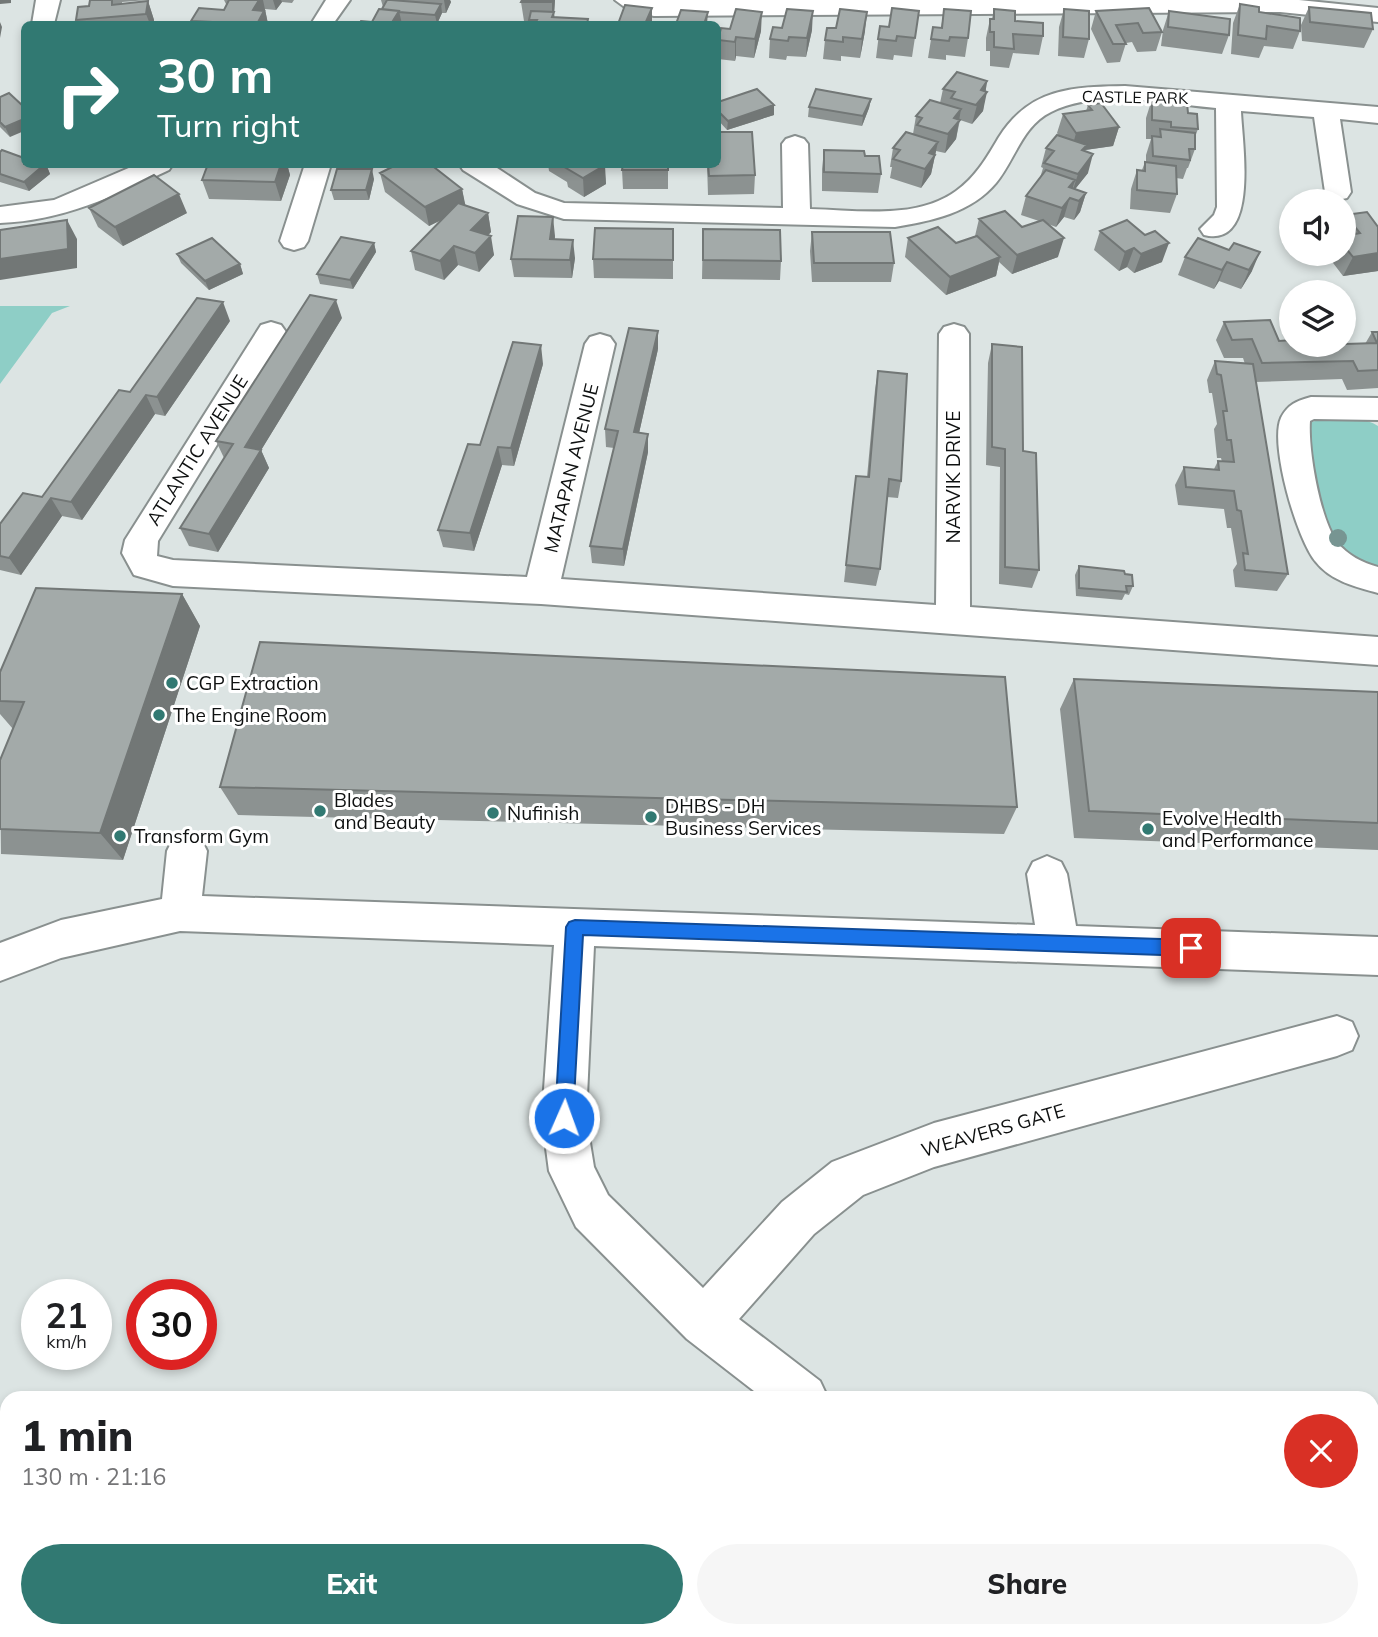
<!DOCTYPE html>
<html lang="en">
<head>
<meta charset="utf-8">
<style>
  :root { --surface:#fff; --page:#f6f6f6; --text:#202124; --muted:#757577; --accent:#317972 }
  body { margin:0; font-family:Mulish,sans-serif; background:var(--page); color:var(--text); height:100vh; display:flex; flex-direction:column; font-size:26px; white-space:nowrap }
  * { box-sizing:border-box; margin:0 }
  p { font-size:23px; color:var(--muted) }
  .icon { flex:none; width:38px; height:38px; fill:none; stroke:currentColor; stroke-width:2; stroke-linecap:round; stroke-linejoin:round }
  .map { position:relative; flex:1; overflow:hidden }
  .panel { position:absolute; left:0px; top:1391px; width:1379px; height:247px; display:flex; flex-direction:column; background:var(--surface); border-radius:21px 21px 0 0; box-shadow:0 4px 10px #0003 }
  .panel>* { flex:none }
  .top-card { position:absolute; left:21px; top:21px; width:700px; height:147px; border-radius:10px; box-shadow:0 4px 10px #0003; background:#317972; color:#fff; overflow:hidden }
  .controls { position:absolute; left:1279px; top:189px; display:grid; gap:14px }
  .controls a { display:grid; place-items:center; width:77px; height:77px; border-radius:50%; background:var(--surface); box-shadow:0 4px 10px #0003; font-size:35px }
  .speed { position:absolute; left:21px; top:1279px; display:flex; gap:14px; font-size:35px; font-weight:700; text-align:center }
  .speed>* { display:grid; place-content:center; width:91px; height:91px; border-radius:50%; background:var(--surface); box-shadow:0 4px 10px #0003; line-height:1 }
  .speed small { font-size:18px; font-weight:400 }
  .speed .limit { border:10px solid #d22; background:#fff; color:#111 }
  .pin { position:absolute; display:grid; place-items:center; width:60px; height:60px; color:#fff; margin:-30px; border-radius:14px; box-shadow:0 4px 10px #0006 }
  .me { position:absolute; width:77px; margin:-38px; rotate:2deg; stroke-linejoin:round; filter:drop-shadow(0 0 5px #0008) }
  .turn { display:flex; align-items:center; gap:24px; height:147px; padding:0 21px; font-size:32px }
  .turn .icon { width:91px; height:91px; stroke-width:2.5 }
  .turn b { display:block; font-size:49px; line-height:60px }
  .round { display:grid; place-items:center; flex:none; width:74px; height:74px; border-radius:37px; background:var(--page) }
  .summary { display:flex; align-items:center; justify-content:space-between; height:119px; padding:0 21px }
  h1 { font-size:42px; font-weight:800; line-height:52px }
  .cta { display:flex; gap:14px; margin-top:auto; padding:14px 21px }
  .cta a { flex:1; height:80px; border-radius:42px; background:var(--accent); color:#fff; font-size:28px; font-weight:800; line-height:80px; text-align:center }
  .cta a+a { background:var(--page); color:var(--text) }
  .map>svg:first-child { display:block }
  .green { fill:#8ecec6 }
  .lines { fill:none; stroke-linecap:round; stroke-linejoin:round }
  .minor-casing { stroke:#89908f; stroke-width:4 }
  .minor { fill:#fff; fill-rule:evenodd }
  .tree { fill:#779592 }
  .wall { fill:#8c9291 }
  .shaded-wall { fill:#727776 }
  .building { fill:#a3aaa9; stroke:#727776; stroke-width:2 }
  .route { fill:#1a73e8; stroke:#114b97; stroke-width:2 }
  .poi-dot { fill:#317972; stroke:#fff; stroke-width:2.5 }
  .labels { text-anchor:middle; stroke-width:6; stroke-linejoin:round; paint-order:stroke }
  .far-street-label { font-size:16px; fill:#0e1010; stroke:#fff }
  .street-label { font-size:19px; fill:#0e1010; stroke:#fff }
  .poi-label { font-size:19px; fill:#0e1010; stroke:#fff; text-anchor:start }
</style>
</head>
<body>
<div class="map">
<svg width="1378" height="1637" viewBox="0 0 1378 1637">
  <rect width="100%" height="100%" fill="#dce4e3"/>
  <!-- green -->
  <path class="green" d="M0,306H70L52,313L0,384Z
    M1333,418C1349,418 1364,417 1378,426V569L1367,568L1331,546L1304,437L1310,422Z"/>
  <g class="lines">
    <!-- minor casing -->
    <g class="minor-casing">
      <path id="minor" d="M36,0H60L54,24H32Z
        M326,0H350L333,24H311Z
        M615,0H1299L1378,8V22L1280,12L654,16L630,11Z
        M1125,86L1378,107V123L1340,119L1351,192L1347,198L1338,200L1329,198L1325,192L1314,117L1241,111C1242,141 1260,249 1204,235L1200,229L1214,215L1217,207L1216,108C1164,104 1099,88 1051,112C1022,126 1015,160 996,183C971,213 931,221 895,227L564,219L517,204L463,170L459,164H491L535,193L564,203L783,208L782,144L786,139L795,136L804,139L808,144L810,209C857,210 916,220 956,191C976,177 987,157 999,137C1030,88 1072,87 1125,86Z
        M138,164H173L169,170C114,196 62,221 0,223V207L54,200Z
        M305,164H331L308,241L304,247L294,250L284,247L280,241Z
        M271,322L281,325L286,332L158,541L157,556L173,560L527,577L585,344L590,337L600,334L610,337L615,344L561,579L936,605L939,334L944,327L954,324L964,327L969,334L970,607L1378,637V665L541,604L173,586L134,575L122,553L125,540L261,325Z
        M1311,397L1378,398V420L1314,419L1310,421C1308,450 1320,519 1337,542C1347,555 1363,563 1378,567V593C1356,587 1331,581 1316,562C1297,540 1269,444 1281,418C1288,404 1297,401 1311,397Z
        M187,834L201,839L207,851L202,896L1035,925L1027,874L1033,862L1047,856L1061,862L1067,874L1076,926L1378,937V975L594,946L586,1118L594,1167L608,1195L703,1288L782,1202L832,1162L934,1123L1337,1016L1352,1022L1358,1036L1352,1050L1337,1056L934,1167L863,1195L814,1234L739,1319L820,1381L828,1398H763L687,1339L576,1227L549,1171L542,1118L554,945L180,931L61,958L0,981V943L61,920L162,899L167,851L173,839Z"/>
    </g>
    <!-- minor -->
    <use href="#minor" class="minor"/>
  </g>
  <!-- trees -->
  <circle class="tree" cx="1338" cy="538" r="9"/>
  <!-- wall -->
  <path class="wall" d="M89,0H148L122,2V4L148,1L154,20V24H78L76,20L89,6Z
    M224,0H294L292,3L282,2L276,10L265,9L268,24H192L191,21L224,10L227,4H226Z
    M381,0H450L451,2L446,13H442L437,24L401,22L402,24H359L372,22L383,7Z
    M555,0L554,18L588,19V24H529V21H524L521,2Z
    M1240,4L1300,31L1293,49L1264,46L1259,58L1231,54L1233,23Z
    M1309,7L1373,29L1364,48L1302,41L1301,25Z
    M1149,8L1162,32L1156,51L1137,52L1132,42L1126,43L1120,62L1107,63L1091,29L1096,11Z
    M944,9L968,38L965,57L946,55V60L928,58L933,27L941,28Z
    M994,9L1043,36L1039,55L1013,53L1009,68L990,66V51H986V38L990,19H992Z
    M1064,9L1089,39L1084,58L1058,56L1059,27Z
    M919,11L912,57L894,55L893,60L876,58L880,26L889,27Z
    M1169,11L1229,35L1222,54L1161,46L1163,30Z
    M812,30L806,57L787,56L786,60L769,58L770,39Z
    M761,31L754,58L736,56L735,61L718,59V39Z
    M865,31L860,58L841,56V61L823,59L825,40Z
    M987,81L983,111L972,124L960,120L956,139L945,153L936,151L931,174L921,188L890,178L892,167H890L893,148L913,134L916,116L940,103L943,89Z
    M0,97L10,137L0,127Z
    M871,99L869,108L862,126L808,117L809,107Z
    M1152,99L1188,113L1198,129L1195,137V149L1188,168H1187L1183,179L1176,178L1177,194L1170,213L1130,209L1131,189L1137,170H1142L1145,162H1146V155L1151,139H1146V118Z
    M718,102L774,105V115L727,130L718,120Z
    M1088,105L1119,127L1113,146L1085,150L1088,173L1075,189L1086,193L1080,212L1074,220L1064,217L1056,227L1048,224L1058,257L1012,274L999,262L996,276L946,295L905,257L908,238L956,243L975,236L979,219L1022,227L1039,221L1021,215L1026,196L1040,178L1043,168L1041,167L1046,148L1059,136L1057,133L1063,114L1086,111Z
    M824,150L865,156L881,174L878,193L822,191V169Z
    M0,152L46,164L50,174L29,191L0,182Z
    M208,164H287L290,175L281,201L209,199L202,180Z
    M548,164H604L606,184L584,197L568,187L567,182L549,171Z
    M668,164V189H623L622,170Z
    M707,164H718L755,175L754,194L708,195Z
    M380,173L462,189L465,206L488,213L491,232L488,235L494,255L479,272L458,265L444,280L415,270L411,251L441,220L429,226L385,192Z
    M374,179L369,200H334L331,190Z
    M89,208L187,213L123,246L98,227Z
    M1345,215L1378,227V271L1343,276L1327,255L1328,254H1344V217Z
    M673,229V279L594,278L593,259Z
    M703,229L781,261L780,280L702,279Z
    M1100,231L1162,262L1134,273L1127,267L1119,271L1094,250Z
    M812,232L894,263L891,282H812L810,251Z
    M555,236V239L575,258L572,278L514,277L511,259Z
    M1198,238L1252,271L1241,289L1219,281L1214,289L1178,275L1185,257Z
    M374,243L376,252L353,289L320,284L317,274Z
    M177,254L240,264L243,274L209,290L181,263Z
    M342,318L261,450L269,468L218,552L189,546L180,528L224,458L216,441Z
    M230,321L165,416L155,414L82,520L62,516L21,575L0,570V524L42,497L130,392Z
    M1224,322L1279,341L1345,344H1365L1372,332H1378V388L1347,390L1342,379L1255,382L1288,574L1277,591L1235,587L1233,570L1237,564L1231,528H1227L1224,509L1178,505L1175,485L1184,467L1214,469L1218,461L1222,462L1221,458H1217L1214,429L1217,424L1212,393H1209L1207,380L1215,361L1245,364L1243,358H1224L1216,340Z
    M992,344L1039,570L1032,588L999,584L1000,467L986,465L988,363Z
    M658,349L639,433L648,452L624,566L592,563L590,546L614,448L606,447L605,429Z
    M543,364L514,466L502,465L474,551L443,547L438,530L480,445Z
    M878,371L901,481L898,498L887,497L880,569L876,586L844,582L856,476L867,477L875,390Z
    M1079,566L1125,574L1133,586L1129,595L1125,594L1122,600L1076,596L1075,575Z
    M182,594L200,626L123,860L1,854L0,760L13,729L0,714V672Z
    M1074,679L1378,692V850L1074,838L1060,709Z
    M220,787L1017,807L1004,834L238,815Z"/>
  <!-- shaded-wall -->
  <path class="shaded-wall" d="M0,0H11V3L0,4Z
    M259,0H263L268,24H257L253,10Z
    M273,0H281L282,2L276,10Z
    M444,0H450L451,2L446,13Z
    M552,0H555L554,12L555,24L552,17Z
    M148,1L154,20V24H150L146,14Z
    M441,4L442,13L437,24L435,15Z
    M652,8V24H645Z
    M399,11L402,24H391Z
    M813,11L812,30L806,57L807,38Z
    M708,12L707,24H704Z
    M762,12L761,31L754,58L755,39Z
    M867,12L865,31L860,58L862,39Z
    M0,22L2,27L0,38Z
    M736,37V56L735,61V42Z
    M987,81L985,95L987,92L983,111L972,124L981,90Z
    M871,99L869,108L862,126L863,116Z
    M774,105V115L727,130L728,121Z
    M961,109L956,139L945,153L948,134L954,118Z
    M24,119V131L10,137L5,127Z
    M1119,127L1113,146L1085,150L1081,164L1071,152L1076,133Z
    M938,142L931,174L921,188L925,169L929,153Z
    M1093,154L1088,173L1072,193L1078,174Z
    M46,164L50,174L29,191L24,182Z
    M281,164H287L290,175L281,201L275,182Z
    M605,165L606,184L584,197L583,178Z
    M372,169L374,179L369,200L366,190Z
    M1075,180L1064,217L1056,227L1069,187Z
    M462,189L466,208L429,226L425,207Z
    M1086,193L1080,212L1074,220L1079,201Z
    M179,194L187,213L123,246L115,227Z
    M488,213L491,232L475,249L471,230Z
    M553,217L555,236L552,258L550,239Z
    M67,220L77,239V268L0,280V259Z
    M491,236L494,255L479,272L475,253Z
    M1064,238L1058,257L1012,274L1017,255Z
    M573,240L575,258L572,278L570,260Z
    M374,243L376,252L353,289L350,280Z
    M1169,243L1162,262L1134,273L1141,254Z
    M454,246L458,265L444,280L440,261Z
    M1134,248L1127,267L1119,271L1125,252Z
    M1260,252L1252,271L1241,289L1249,270Z
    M1378,253V271L1343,276L1353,257Z
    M1000,257L996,276L946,295L950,277Z
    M1227,262L1219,281L1214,289L1222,270Z
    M240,264L243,274L209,290L205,281Z
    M336,300L342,318L252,465L245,447Z
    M223,302L230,321L165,416L157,397Z
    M658,331V349L635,451L634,432Z
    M541,345L543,364L514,466L511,448Z
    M146,395L155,414L82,520L71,502Z
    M648,434V452L624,566L623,549Z
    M498,447L502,465L474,551L470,533Z
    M261,450L269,468L218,552L209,534Z
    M51,498L62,516L21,575L9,558Z
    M182,594L200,626L123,860L100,833Z"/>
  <!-- building -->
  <path class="building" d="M90,0H112V5L148,1L146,14L76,20L78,7L89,6Z
    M229,0H259L253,10L264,11L257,24L191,21L199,8L224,10Z
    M387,0H391L441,4L435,15L399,12V11L382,9Z
    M522,0H552L551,2H521Z
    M1240,4L1259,7V12L1300,18V31L1267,26L1266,39L1238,35Z
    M625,5L652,8L645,24H609V23L618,24Z
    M1309,7L1371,13L1373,29L1310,22Z
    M892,8L919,11L915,38L897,36L896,41L878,39L880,26L889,27Z
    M1149,8L1162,32L1143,33L1138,23L1116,25L1126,44H1113L1096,11Z
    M379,9L399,11L391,24H359L361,21L372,22Z
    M736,9L762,12L755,39L736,37L735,42L718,40L721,28L730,29Z
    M787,9L813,11L807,38L789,37L788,41L770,39L773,27L782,28Z
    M840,9L867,12L862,39L843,37V42L825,40L827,28H836Z
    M944,9L971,11L968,38L950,37L949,41L931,39L933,27L942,28Z
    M994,9L1015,11V21L1043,23V36L1013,34L1014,49L994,47V32H990V19H994Z
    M1064,9L1089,11V39L1063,37Z
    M681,10L708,12L704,24H676Z
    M531,11L554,12L552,17L588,19L587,24H535L537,20H529Z
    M1169,11L1230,19L1229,35L1168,27Z
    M957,72L987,81L981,90L987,92L976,105L951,98L955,92L943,89Z
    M757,89L774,105L728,121L718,111V102Z
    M816,89L871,99L863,116L809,107Z
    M9,93L24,107V119L5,127L0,122V97Z
    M1152,99L1187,103L1188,113L1197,114L1198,129L1171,127V122L1152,120Z
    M930,100L961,109L954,118L960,120L948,134L917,125L922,118L916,116Z
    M1101,103L1119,127L1076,133L1063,114L1092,110L1088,105Z
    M1160,129L1195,133V149H1189L1190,160L1153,156L1152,136L1161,137Z
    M718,132H752L755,175L709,176L708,164H718Z
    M906,132L938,142L929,153L935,155L925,169L893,159L900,150L893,148Z
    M1057,135L1087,145L1082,150L1093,154L1078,174L1044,163L1054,151L1046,148Z
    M2,150L24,158V164H45L24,182L0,174V152Z
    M824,150L864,151L865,156H879L881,174L824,172Z
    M1145,162L1176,166L1177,194L1137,190V170L1145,171Z
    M208,164H281L275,182L202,180Z
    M398,164H430L462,189L425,207L380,173Z
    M567,164H604L605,165L583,178L566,168L569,166Z
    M623,164H668V170H622Z
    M337,169H372L366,190H331Z
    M1046,170L1075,180L1069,187L1086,193L1079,201L1070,198L1062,208L1026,196Z
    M154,175L179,194L115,227L89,208Z
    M458,203L488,213L471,230L491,236L475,253L454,246L440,261L411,251Z
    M1005,211L1022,227L1043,220L1064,238L1017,255L979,219Z
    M1367,212L1378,227V253L1353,257L1344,246V236L1360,233L1345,215Z
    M518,216L553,217L550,239L573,240L570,260L511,259Z
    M67,220L68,249L0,259V230Z
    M1127,220L1145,235L1155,231L1169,243L1141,254L1134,248L1125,252L1100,231Z
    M938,227L956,243L977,236L1000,257L950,277L908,238Z
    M595,228L673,229V260L593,259Z
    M703,229L780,230L781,261L703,260Z
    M812,232H890L894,263H814Z
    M341,237L374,243L350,280L317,274Z
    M212,238L240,264L205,281L177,254Z
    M1198,238L1229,250L1234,243L1260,252L1249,270L1227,262L1222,270L1185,257Z
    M310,295L336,300L245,447L261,450L209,534L180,528L233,444L216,441Z
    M197,298L223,302L157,397L146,395L71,502L51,498L9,558L0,556V524L23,493L42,497L119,390L130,392Z
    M1270,320L1279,341L1292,340V345H1344V342L1345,344L1377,343L1372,332H1378V370L1358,371L1353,361L1262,363L1252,339L1232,340L1224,322Z
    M629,328L658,331L634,432L648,434L623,549L590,546L618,431L605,429Z
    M513,342L541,345L511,448L498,447L470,533L438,530L468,444L480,445Z
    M992,344L1022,347L1023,451L1036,453L1039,570L1005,567V449L992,447Z
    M1215,361L1253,364L1288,574L1245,570L1243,553L1248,554L1241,511L1237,510L1234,491L1186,487L1184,467L1219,470L1218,461L1234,462L1231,440H1227L1223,411H1227L1221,375L1217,374Z
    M878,371L907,374L901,481L889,479L880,569L846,565L856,476L869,477Z
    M1079,566L1124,571L1125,574L1132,575L1133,586H1126L1127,592L1079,588Z
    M36,588L182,594L100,833L0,829V760L24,702L0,701V672Z
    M260,642L1005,677L1017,807L220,787Z
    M1074,679L1378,692V823L1089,811Z"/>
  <!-- route -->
  <path class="route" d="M575,920L1191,940L1197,943L1200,948L1197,954L1191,956L583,935L573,1118L570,1125L564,1127L557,1125L555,1118L566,927L569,922Z"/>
  <!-- markers -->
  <g class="poi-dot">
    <circle cx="172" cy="683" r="7"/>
    <circle cx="159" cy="715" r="7"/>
    <circle cx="320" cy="811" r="7"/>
    <circle cx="493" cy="813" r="7"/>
    <circle cx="651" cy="817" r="7"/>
    <circle cx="1148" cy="829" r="7"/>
    <circle cx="120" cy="836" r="7"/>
  </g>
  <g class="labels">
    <!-- far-street labels -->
    <g class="far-street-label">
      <text transform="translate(1135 97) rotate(1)" y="6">CASTLE PARK</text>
    </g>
    <!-- street labels -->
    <g class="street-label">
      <text transform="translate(197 450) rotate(-58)" y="7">ATLANTIC AVENUE</text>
      <text transform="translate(571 468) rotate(-76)" y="7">MATAPAN AVENUE</text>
      <text transform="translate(953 477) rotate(-90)" y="7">NARVIK DRIVE</text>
      <text transform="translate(993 1130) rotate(-16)" y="7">WEAVERS GATE</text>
    </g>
    <!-- poi labels -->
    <g class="poi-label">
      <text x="186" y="690">CGP Extraction</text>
      <text x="173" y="722">The Engine Room</text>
      <text x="334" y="807">Blades<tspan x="334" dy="22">and Beauty</tspan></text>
      <text x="665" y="813">DHBS - DH<tspan x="665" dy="22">Business Services</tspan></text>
      <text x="507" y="820">Nufinish</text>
      <text x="1162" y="825">Evolve Health<tspan x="1162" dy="22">and Performance</tspan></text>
      <text x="134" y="843">Transform Gym</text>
    </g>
  </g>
</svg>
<div class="controls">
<a><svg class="icon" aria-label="sound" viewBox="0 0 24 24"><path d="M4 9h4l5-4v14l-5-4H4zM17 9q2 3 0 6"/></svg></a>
<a><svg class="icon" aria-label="layers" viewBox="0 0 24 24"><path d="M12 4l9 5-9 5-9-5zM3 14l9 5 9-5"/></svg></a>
</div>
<div class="speed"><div>21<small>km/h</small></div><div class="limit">30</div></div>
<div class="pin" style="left:1191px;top:948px;background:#d93025"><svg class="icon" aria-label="arrive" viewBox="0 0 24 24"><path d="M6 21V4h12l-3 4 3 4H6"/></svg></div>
<svg class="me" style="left:564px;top:1118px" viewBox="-20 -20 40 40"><circle r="17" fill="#1a73e8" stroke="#fff" stroke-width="3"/><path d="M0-11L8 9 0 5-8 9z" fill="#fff"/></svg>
<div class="top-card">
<div class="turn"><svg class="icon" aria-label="right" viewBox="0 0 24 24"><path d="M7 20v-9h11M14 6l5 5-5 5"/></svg><div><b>30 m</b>Turn right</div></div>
</div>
<section class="panel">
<div class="summary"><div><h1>1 min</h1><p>130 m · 21:16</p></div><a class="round" style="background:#d93025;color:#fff"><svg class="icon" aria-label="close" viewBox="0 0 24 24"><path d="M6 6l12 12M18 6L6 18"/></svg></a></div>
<div class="cta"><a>Exit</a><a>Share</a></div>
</section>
</div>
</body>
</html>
